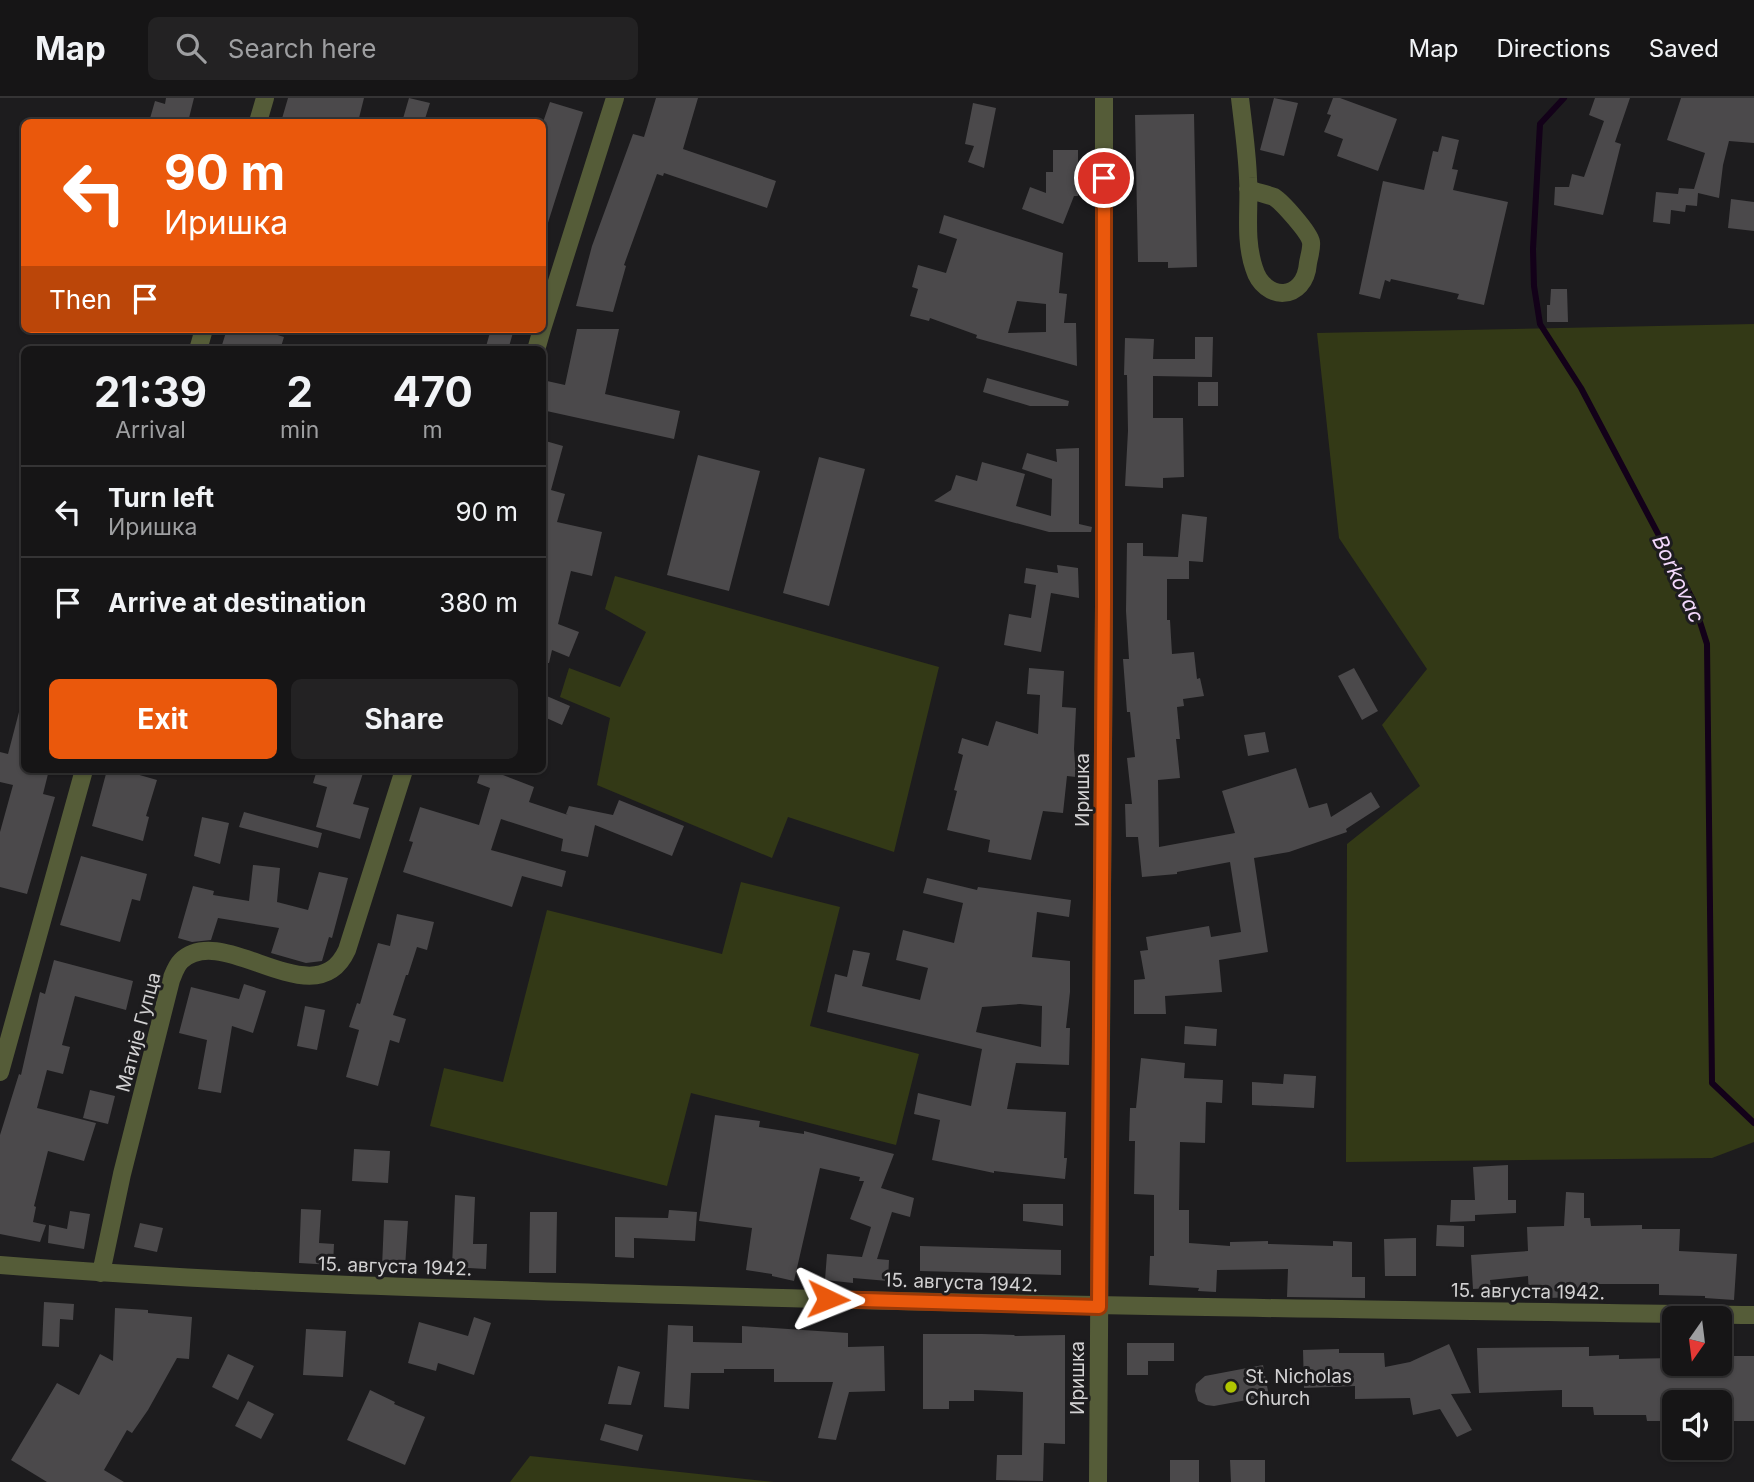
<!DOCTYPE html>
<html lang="en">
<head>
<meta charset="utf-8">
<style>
  :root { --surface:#161516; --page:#232223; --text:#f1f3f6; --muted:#9e9fa1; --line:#353435; --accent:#ea580c }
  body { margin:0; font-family:Inter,sans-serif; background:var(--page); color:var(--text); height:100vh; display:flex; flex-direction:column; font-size:26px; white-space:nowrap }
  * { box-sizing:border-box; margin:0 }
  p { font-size:23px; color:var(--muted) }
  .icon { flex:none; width:38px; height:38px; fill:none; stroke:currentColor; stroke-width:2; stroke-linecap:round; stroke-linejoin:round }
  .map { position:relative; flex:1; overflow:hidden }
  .panel { position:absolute; left:21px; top:248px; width:525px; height:427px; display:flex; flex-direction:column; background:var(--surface); border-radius:10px; box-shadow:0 2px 5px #0004,0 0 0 2px var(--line) }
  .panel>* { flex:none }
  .hud { position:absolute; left:21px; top:21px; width:525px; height:214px; border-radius:10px; box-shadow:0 2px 5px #0004,0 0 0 2px var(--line); background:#ea580c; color:#fff; overflow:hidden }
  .needle { width:46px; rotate:194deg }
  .controls { position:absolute; left:1662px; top:1208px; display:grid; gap:14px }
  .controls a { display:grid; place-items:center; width:70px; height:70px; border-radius:10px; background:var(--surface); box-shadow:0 2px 5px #0004,0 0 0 2px var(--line); font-size:35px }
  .pin { position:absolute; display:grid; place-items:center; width:60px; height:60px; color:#fff; margin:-30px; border:4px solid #fff; border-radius:50%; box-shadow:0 2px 7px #0007 }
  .me { position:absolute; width:77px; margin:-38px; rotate:92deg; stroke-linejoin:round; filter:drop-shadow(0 0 5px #0008) }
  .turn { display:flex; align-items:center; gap:24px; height:147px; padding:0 28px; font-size:32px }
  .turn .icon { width:91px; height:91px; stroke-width:2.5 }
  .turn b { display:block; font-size:49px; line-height:60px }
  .then { display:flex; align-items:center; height:66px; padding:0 28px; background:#0003; gap:14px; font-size:26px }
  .eta { display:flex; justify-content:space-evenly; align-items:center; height:119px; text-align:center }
  .eta b { font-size:42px; font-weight:700; line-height:49px }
  .primary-button { display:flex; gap:14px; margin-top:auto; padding:14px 28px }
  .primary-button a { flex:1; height:80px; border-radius:10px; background:var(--accent); color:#fff; font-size:28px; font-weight:700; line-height:80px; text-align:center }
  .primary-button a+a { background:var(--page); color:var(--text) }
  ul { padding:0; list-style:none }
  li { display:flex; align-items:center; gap:21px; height:91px; padding:0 28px; border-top:2px solid var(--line) }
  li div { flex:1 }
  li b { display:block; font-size:26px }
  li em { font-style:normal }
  header { display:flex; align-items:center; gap:42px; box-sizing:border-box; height:98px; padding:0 35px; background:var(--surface); border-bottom:2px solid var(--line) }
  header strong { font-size:33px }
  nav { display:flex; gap:38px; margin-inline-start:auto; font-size:24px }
  .search { width:490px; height:63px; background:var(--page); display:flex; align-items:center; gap:18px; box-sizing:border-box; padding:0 24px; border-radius:10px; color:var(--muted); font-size:26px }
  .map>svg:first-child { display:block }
  .green { fill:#333916 }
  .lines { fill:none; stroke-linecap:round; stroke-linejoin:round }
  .stream { stroke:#130119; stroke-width:6 }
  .building { fill:#4b494b; fill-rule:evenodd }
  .minor { stroke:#555c38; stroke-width:18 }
  .route-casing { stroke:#983908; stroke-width:18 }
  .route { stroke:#ea580c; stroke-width:12 }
  .poi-dot { fill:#b0c501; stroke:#1d1c1e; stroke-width:2.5 }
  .labels { text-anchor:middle; stroke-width:6; stroke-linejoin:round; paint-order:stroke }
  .street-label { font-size:19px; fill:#d2d1d2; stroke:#1d1c1e }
  .poi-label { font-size:19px; fill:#d2d1d2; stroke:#1d1c1e; text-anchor:start }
  .water-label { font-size:21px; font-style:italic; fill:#f4d9fd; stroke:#1d1c1e }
</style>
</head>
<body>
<header>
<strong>Map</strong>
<div class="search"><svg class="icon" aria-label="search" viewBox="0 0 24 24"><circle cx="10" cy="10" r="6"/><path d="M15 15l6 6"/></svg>Search here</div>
<nav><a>Map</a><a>Directions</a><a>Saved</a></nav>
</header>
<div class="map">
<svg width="1754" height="1384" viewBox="0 0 1754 1384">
  <rect width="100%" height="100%" fill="#1d1c1e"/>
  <!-- green -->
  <path class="green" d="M1754,226V1044L1712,1060L1346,1064L1347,746L1420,688L1382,627L1427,571L1339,440L1317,235Z
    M615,478L939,569L894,754L788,719L772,760L597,687L610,620L560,599L569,570L620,589L646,534L605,511Z
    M741,784L840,809L810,928L919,956L896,1047L691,995L667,1088L430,1028L444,970L503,984L547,812L722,856Z
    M530,1358L774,1384H510Z"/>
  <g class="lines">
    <!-- stream -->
    <path class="stream" d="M1564,0L1540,26L1533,151L1534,188L1540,226L1581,290L1693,502L1707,546L1712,985L1754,1025"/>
  </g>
  <!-- building -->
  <path class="building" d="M166,0H194L188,24H149L155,3L165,6Z
    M288,0H364L358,24H281Z
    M409,0L430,5L424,24H402Z
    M656,0H698L683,51L776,83L767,110L664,75L663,78L657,76L624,167L626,168L613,214L576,208L592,148L633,36L644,39Z
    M1274,0L1298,5L1284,58L1260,52Z
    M1333,0H1340L1397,21L1378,73L1337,58L1343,41L1324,34L1331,17L1327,16Z
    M1595,0H1630L1615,44L1621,46L1603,117L1554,107L1555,89H1569L1572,76L1584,79L1604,23L1589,17Z
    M1681,0H1754V45L1729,43L1723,67L1719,100L1698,95L1697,108L1686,107L1685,114L1671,112L1670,126L1653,124L1656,94L1678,96L1679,90L1694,91L1705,55L1667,42Z
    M550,4L583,14L546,131L542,130V27Z
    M973,5L996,10L984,70L968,64L974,48L965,46Z
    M1194,16L1197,169L1168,170V164H1138L1135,17Z
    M1442,38L1459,42L1452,71L1458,72L1453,92L1508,104L1484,207L1457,201L1459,196L1391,181L1390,184L1385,182L1380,201L1359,196L1383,83L1424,92L1433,53L1438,54Z
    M1053,52H1078V98H1074L1063,126L1022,111L1030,89L1046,95V74H1053Z
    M1731,101L1754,104V133L1728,130Z
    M944,117L1063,155L1059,195L1067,196L1064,225H1076L1077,268L976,240L977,237L930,220L929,223L910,218L918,191L912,189L918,167L946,175L957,141L939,135ZM1017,203L1046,206V234L1008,235Z
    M1551,191H1567L1568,224H1547V207H1550Z
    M227,231H258L284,239L280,252H240L222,247Z
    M491,231H514L508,252H485Z
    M577,231H619L605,296L680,313L674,341L542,312L547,283L565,287Z
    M1195,239H1213L1212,279L1153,278V320H1183L1184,379L1163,380V390L1125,388L1128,333L1127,277H1124L1125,240L1154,241L1153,261H1195Z
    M987,280L1069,303L1068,308H1030L983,294Z
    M1198,284H1218V308H1198Z
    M542,342L563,348L551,392L565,396L557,424L602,434L592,478L571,473L558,526L579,534L569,559L552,552L549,565H542Z
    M1079,350V426L1092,429L1091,434H1049L934,403L951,392L956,377L977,383L982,364L1025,376L1016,408L1051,418L1052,381L1022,371L1027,355L1057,364L1056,351Z
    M698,357L760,373L729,493L667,477Z
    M819,359L865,371L829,508L783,495Z
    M1182,416L1207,419L1203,464L1189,463V481H1167V522H1170L1172,556L1194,554L1197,581L1200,580L1204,598L1183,601L1184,608L1177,609L1180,641H1176L1180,680L1158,682L1159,749L1235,735L1222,693L1296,670L1309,710L1327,705L1331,719L1371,694L1380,709L1346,731L1347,734L1289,754L1254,760L1268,854L1219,862L1222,894L1165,898L1166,916H1134V882L1145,881L1140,853L1148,852L1146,839L1209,828L1211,839L1241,834L1230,764L1177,774V776L1142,779L1138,739H1126L1125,706H1132L1127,660L1135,659L1130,614H1127L1123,561H1129L1126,513L1127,445H1143V458L1178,459Z
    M1057,467L1078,470L1079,500L1051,495L1041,554L1004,547L1009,516L1031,520L1036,487L1024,485L1026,470L1058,475Z
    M1029,570L1064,573L1062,609L1076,610L1074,651L1076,679L1067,678L1063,715L1043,713L1031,762L988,754L990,742L947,732L957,693L954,692L963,657L958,655L962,640L988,648L996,623L1038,636L1040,597L1027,596Z
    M1354,570L1378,613L1362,622L1338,578Z
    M542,596L570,608L562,627L542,618Z
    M19,614H24V672H49L43,696L55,699L27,796L0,789V734L13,687L0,684V654L8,656Z
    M1265,634L1269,654L1248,658L1244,637Z
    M107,672H122L157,682L146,718L149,719L143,743L92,728Z
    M317,672H364L353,706L369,710L360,741L316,729L327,689L313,685Z
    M481,672H505L503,677L534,689L529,704L568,717L566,716L569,708L613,717L619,702L684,728L672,758L595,727L588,759L561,753L563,741L501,721L491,752L566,773L562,789L522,778L512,809L403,774L413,744L409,743L420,709L479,727L490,690L477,685Z
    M244,714L322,735L318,750L239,729Z
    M202,719L229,725L220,766L194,758Z
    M81,758L147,776L140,803L132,801L120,844L60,827Z
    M253,767L280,770L277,804L308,812L319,774L348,780L332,840L329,839L322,863L306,865L271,855L279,830L218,820L211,842L192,844L178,840L193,788L214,793L213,797L249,803Z
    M927,780L977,792L978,789L1071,802L1069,819L1037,814L1032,859L1070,863V894L1066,930H1070L1069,967L1016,965L1007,1011L1066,1014L1064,1060H1067L1065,1081L994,1073V1075L932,1062L940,1022L914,1016L918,995L971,1008L982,951L827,914L835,876L847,879L853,852L870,855L862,888L920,902L928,870L896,862L903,832L954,845L963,805L923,795ZM1020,906L1042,908L1041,949L976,934L982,909Z
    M397,816L434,824L427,852L417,849L408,877H406L393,917L406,921L399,945L390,942L378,988L346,979L359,932L349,929L357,905L360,906L378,845L390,848Z
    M54,862L133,883L126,912L75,898L62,947L70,949L63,976L47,972L37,1010L96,1025L84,1063L48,1053L34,1108L36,1109L33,1124L46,1127L40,1144L0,1136V1037L19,976L21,977L40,894L45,896Z
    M244,886L266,893L253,935L232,928L221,995L198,991L207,942L179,935L191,889L239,901Z
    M305,908L325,912L317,952L297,948Z
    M1185,928L1217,931L1216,948L1184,946Z
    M1141,960L1185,965L1184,980L1223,982L1222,1005L1206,1004L1205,1045L1180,1044L1179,1112H1189V1145L1230,1148V1144L1268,1143V1146L1333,1148V1143L1352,1144V1179H1365V1200L1287,1199L1288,1171L1217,1172L1216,1194L1198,1193L1199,1190L1149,1187L1150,1158H1154V1097L1134,1096L1135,1043H1129L1130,1010H1136Z
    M1284,976L1316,978L1314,1010L1252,1007V984L1283,986Z
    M90,992L115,998L108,1026L83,1020Z
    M715,1017L760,1023L759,1029L804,1036V1033L894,1056L881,1090L914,1100L910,1119L892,1114L877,1161L889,1162L888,1183L853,1180V1185L825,1182L827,1156L862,1159L871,1129L850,1121L864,1083H859L860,1079L820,1070L794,1183L772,1178V1176L746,1172L752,1130L699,1123Z
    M354,1051L390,1053L388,1085L352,1083Z
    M1508,1067V1102H1516V1115L1475,1117V1123L1450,1124L1451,1102H1475L1473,1069Z
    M1566,1094L1584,1095V1120H1590L1591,1128L1642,1127V1131H1680L1679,1153L1737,1156L1734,1202L1705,1200V1198L1659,1197V1186H1592V1198L1529,1201L1528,1178L1490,1182L1491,1190L1473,1191L1471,1157L1528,1153L1527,1129L1564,1128Z
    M455,1097L475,1099L473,1146H487L486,1171L452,1169Z
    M1023,1106H1063V1128L1023,1123Z
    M301,1111L321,1112L319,1145L334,1146L333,1167L299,1165Z
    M669,1112L697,1114L695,1143L634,1140V1160L615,1159V1119L668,1120Z
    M70,1113L90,1116L84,1151L48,1145L49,1127L67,1131Z
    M530,1114H557L556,1175H529Z
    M384,1122L408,1123L405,1170L382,1169Z
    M140,1125L163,1130L157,1154L134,1149Z
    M1437,1127L1464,1128V1149L1436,1148Z
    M1416,1140V1178H1385L1384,1141Z
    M920,1148L1061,1152V1177L920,1173Z
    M44,1204L74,1206L73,1222L60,1221L59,1249L42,1248Z
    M115,1210L148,1212V1215L192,1219L189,1261L177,1260L148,1312L132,1335L127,1332L104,1372L124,1384H47L11,1362L57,1285L79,1297L100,1256L113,1263Z
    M474,1219L491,1225L474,1277L438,1265L436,1273L408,1265L419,1224L468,1238Z
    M668,1227L693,1228V1244L742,1245V1228L848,1235V1249L884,1248L885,1293L849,1294L836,1342L818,1340L833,1284H774V1271H724V1275H691L689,1311L664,1309Z
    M306,1231L346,1233L343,1279L303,1277Z
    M923,1236H982L1015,1237L1014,1238L1065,1237V1346L1044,1345L1043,1383L996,1382L997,1357H1022L1023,1294L974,1292V1303H949V1311H923Z
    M1127,1245H1174V1263H1148V1277H1127Z
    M1449,1246L1471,1295L1451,1296L1472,1332L1457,1339L1440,1311L1413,1317L1410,1300L1355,1301V1288L1304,1290L1303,1252L1339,1251V1255H1384L1385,1269L1410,1264Z
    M1589,1249V1258L1619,1257V1261L1675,1260V1265H1720V1258H1754V1323H1720V1304H1675V1323H1647L1646,1317H1594L1593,1309H1562V1292L1479,1295L1477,1250Z
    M228,1256L254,1268L238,1302L212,1289Z
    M1263,1267L1269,1298L1214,1308L1206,1307L1198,1303L1195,1293L1196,1286L1205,1278Z
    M618,1268L640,1274L631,1307L608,1306Z
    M370,1292L395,1304L394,1306L425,1319L405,1367L347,1342Z
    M248,1303L274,1316L261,1341L235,1328Z
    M605,1326L643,1337L638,1353L600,1342Z
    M1170,1362H1199V1384H1170Z
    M1230,1362H1265V1384H1231Z"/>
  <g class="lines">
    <!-- minor -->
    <path class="minor" d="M1240,0C1243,26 1247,53 1248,80C1250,110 1244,140 1254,170C1264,204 1305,204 1308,165C1309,159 1312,150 1311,144C1309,134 1282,104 1274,99C1266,96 1256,94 1248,91
      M258,24L265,0
      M542,231L615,0
      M198,252L204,231
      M536,252L542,231
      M0,974L84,672
      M0,1167C226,1185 452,1191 678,1197C1037,1208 1395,1212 1754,1217
      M101,1175L122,1076L171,882C174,875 176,868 181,863C223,822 315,922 347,852L404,672
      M1098,1384L1104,507V0"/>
  </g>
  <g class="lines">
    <!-- route casing -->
    <g class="route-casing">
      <path id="route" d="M828,1201L1099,1209L1104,507V80"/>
    </g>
    <!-- route -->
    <use href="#route" class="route"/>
  </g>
  <!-- markers -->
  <circle class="poi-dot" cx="1231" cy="1289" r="7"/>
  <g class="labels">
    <!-- street labels -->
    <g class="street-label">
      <text transform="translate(1082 692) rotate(-90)" y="7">Иришка</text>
      <text transform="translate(138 934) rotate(-75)" y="7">Матије Гупца</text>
      <text transform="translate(395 1168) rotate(2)" y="7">15. августа 1942.</text>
      <text transform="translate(961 1184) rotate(2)" y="7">15. августа 1942.</text>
      <text transform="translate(1528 1193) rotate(1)" y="7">15. августа 1942.</text>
      <text transform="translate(1077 1280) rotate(-90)" y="7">Иришка</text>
    </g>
    <!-- poi labels -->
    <g class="poi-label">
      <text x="1245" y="1285">St. Nicholas<tspan x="1245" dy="22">Church</tspan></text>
    </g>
    <!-- water labels -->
    <g class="water-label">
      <text transform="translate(1678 481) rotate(65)" y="7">Borkovac</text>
    </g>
  </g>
</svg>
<div class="controls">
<a><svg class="needle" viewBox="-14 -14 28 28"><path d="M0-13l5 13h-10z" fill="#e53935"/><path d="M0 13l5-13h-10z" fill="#9e9fa1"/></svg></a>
<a><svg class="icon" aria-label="sound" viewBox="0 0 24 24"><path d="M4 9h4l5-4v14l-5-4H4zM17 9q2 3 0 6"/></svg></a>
</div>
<div class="pin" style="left:1104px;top:80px;background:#d93025"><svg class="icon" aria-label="arrive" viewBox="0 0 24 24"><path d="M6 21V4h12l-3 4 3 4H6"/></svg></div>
<svg class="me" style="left:828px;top:1201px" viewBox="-20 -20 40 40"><path d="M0-17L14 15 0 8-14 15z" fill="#ea580c" stroke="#fff" stroke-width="4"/></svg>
<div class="hud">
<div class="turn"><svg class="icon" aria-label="left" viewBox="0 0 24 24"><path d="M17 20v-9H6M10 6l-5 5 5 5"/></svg><div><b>90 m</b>Иришка</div></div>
<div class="then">Then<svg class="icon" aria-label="arrive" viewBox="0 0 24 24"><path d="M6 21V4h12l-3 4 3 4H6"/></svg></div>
</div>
<section class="panel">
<div class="eta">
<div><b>21:39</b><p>Arrival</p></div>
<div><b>2</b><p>min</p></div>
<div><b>470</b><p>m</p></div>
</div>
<ul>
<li><svg class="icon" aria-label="left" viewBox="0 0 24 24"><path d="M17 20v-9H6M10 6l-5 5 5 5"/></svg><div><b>Turn left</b><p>Иришка</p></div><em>90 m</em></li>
<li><svg class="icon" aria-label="arrive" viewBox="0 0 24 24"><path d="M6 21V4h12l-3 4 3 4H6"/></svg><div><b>Arrive at destination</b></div><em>380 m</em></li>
</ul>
<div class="primary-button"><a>Exit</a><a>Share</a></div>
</section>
</div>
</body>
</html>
